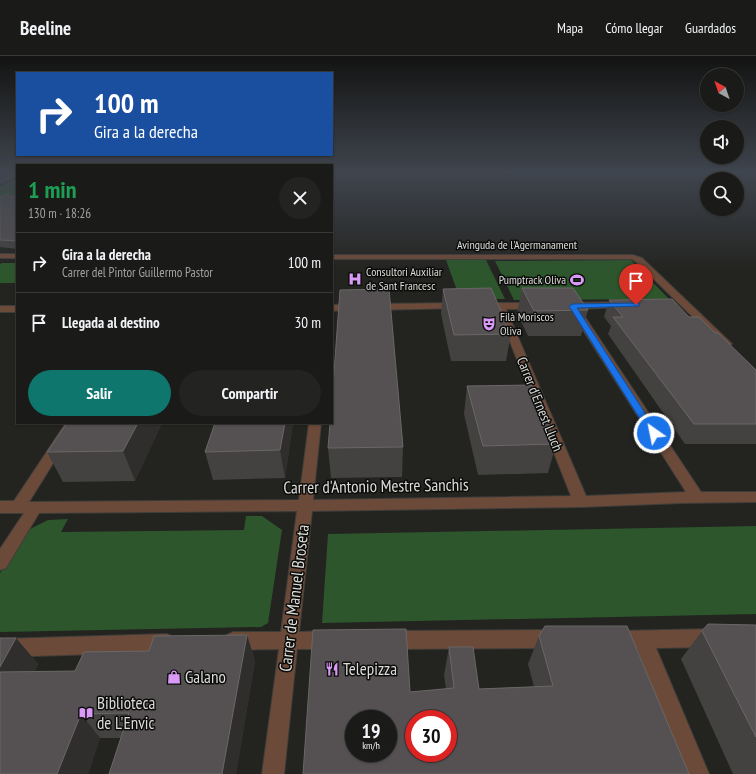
<!DOCTYPE html>
<html lang="es">
<head>
<meta charset="utf-8">
<style>
  :root { --surface:#1a1a18; --page:#232321; --text:#f1f3f6; --muted:#9fa1a2; --line:#383837; --accent:#0f766e }
  body { margin:0; font-family:"PT Sans Narrow",sans-serif; background:var(--page); color:var(--text); height:100vh; display:flex; flex-direction:column; font-size:15px; white-space:nowrap }
  * { box-sizing:border-box; margin:0 }
  p { font-size:13px; color:var(--muted) }
  .icon { flex:none; width:22px; height:22px; fill:none; stroke:currentColor; stroke-width:2; stroke-linecap:round; stroke-linejoin:round }
  .map { position:relative; flex:1; overflow:hidden }
  .details { position:absolute; left:16px; top:108px; width:317px; height:260px; display:flex; flex-direction:column; background:var(--surface); border-radius:0px; box-shadow:0 1px 3px #0004,0 0 0 1px var(--line) }
  .details>* { flex:none }
  .banner { position:absolute; left:16px; top:16px; width:317px; height:84px; border-radius:0px; box-shadow:0 1px 3px #0004,0 0 0 1px var(--line); background:#1a4fa0; color:#fff; overflow:hidden }
  .needle { width:26px; rotate:320deg }
  .buttons { position:absolute; left:700px; top:12px; display:grid; gap:8px }
  .buttons a { display:grid; place-items:center; width:44px; height:44px; border-radius:50%; background:var(--surface); box-shadow:0 1px 3px #0004,0 0 0 1px var(--line); font-size:20px }
  .speed { position:absolute; left:345px; top:654px; display:flex; gap:8px; font-size:20px; font-weight:700; text-align:center }
  .speed>* { display:grid; place-content:center; width:52px; height:52px; border-radius:50%; background:var(--surface); box-shadow:0 1px 3px #0004,0 0 0 1px var(--line); line-height:1 }
  .speed small { font-size:10px; font-weight:400 }
  .speed .limit { border:6px solid #d22; background:#fff; color:#111 }
  .pin { position:absolute; display:grid; place-items:center; width:34px; height:34px; color:#fff; margin:-41px -17px; border-radius:50% 50% 50% 0; rotate:-45deg; box-shadow:0 0 4px #0007 }
  .pin .icon { rotate:45deg }
  .me { position:absolute; width:44px; margin:-22px; rotate:327deg; stroke-linejoin:round; filter:drop-shadow(0 0 3px #0008) }
  .turn { display:flex; align-items:center; gap:14px; height:84px; padding:0 12px; font-size:18px }
  .turn .icon { width:52px; height:52px; stroke-width:2.5 }
  .turn b { display:block; font-size:28px; line-height:34px }
  .round { display:grid; place-items:center; flex:none; width:42px; height:42px; border-radius:21px; background:var(--page) }
  .overview { display:flex; align-items:center; justify-content:space-between; height:68px; padding:0 12px }
  h1 { font-size:24px; font-weight:700; line-height:30px; color:#1e9e55 }
  .action { display:flex; gap:8px; margin-top:auto; padding:8px 12px }
  .action a { flex:1; height:46px; border-radius:24px; background:var(--accent); color:#fff; font-size:16px; font-weight:700; line-height:46px; text-align:center }
  .action a+a { background:var(--page); color:var(--text) }
  ul { padding:0; list-style:none }
  li { display:flex; align-items:center; gap:12px; height:60px; padding:0 12px; border-top:1px solid var(--line) }
  li div { flex:1 }
  li b { display:block; font-size:15px }
  li em { font-style:normal }
  header { display:flex; align-items:center; gap:24px; box-sizing:border-box; height:56px; padding:0 20px; background:var(--surface); border-bottom:1px solid var(--line) }
  header strong { font-size:19px }
  nav { display:flex; gap:22px; margin-inline-start:auto; font-size:14px }
  .map>svg:first-child { display:block }
  .green { fill:#2d562c }
  .lines { fill:none; stroke-linecap:round; stroke-linejoin:round }
  .minor-casing { stroke:#3d3d3a; stroke-width:2 }
  .minor { fill:#6c4a39; fill-rule:evenodd }
  .wall { fill:#444141 }
  .shaded-wall { fill:#302e2d }
  .building { fill:#555152; stroke:#6a6767; fill-rule:evenodd }
  .route { fill:#1a73e8; stroke:#114b97 }
  .labels { text-anchor:middle; stroke-width:3; stroke-linejoin:round; paint-order:stroke }
  .far-street-label { font-size:12px; fill:#dcdcda; stroke:#0c0c0b }
  .far-poi-label { font-size:12px; fill:#dcdcda; stroke:#0c0c0b; text-anchor:start }
  .street-label { font-size:14px; fill:#dcdcda; stroke:#0c0c0b }
  .near-street-label { font-size:17px; fill:#dcdcda; stroke:#0c0c0b }
  .near-poi-label { font-size:17px; fill:#dcdcda; stroke:#0c0c0b; text-anchor:start }
</style>
</head>
<body>
<header>
<strong>Beeline</strong>
<nav><a>Mapa</a><a>Cómo llegar</a><a>Guardados</a></nav>
</header>
<div class="map">
<svg width="756" height="718" viewBox="0 0 756 718">
  <rect width="100%" height="100%" fill="#232320"/>
  <!-- green -->
  <path class="green" d="M17,123V139L0,141V130Z
    M446,204H486L505,243H460Z
    M631,204L669,243L514,244L495,205Z
    M2,207H17V227H0V208Z
    M246,460H262L282,474L268,567L261,571L0,576V517L26,475L48,464L68,463L61,476L244,474Z
    M756,470V558L322,567L328,478Z"/>
  <g class="lines">
    <!-- minor casing -->
    <g class="minor-casing">
      <path id="minor" d="M17,116V120L0,127V123Z
        M17,139V143L0,145V141Z
        M0,198H17V202H0Z
        M332,199H633L642,202L732,288L727,291L723,290L636,206L632,203H332Z
        M623,246L626,247L627,249L626,251L577,253L581,255L701,436H756V446L682,447L581,451L312,455L299,576L329,575L335,578L338,584L335,590L329,593H297L284,718H262L279,593L233,594L227,591L224,585L227,579L233,576H281L297,455L39,457L6,512L0,514V493L24,457H0V445H14L66,367H78L29,446L299,444L309,367H321L313,444L571,440L497,253L481,252L480,250L481,248L484,247H535L539,250L535,253H506L586,440L686,436L571,255L575,253L567,252L566,250L570,247Z
        M457,247L460,248L461,250L460,252L376,254L372,251L376,248Z
        M355,248L358,249L359,251L358,253L332,255V249Z
        M0,250H17V256H0Z
        M713,573L719,576L722,582L719,588L713,591L656,592L709,718H687L637,592L617,593L611,590L608,584L611,578L617,575Z
        M553,574L559,577L562,583L559,589L553,592L391,593L385,590L382,584L385,578L391,575Z
        M167,578L173,581L176,587L173,593L167,596L0,601V583Z"/>
    </g>
    <!-- minor -->
    <use href="#minor" class="minor"/>
  </g>
  <!-- wall -->
  <path class="wall" d="M0,141L15,142L17,141V193L0,191Z
    M522,232L588,254L581,280H528L517,257Z
    M443,233L511,278L506,305H451L441,258Z
    M609,244L689,261L715,277L756,314V388H685L608,278L611,270L604,261Z
    M467,330L556,388L548,417L478,419L464,358Z
    M67,367H162L135,425L63,426L47,396Z
    M215,367H293L285,422L213,424L205,396Z
    M403,391L402,421L331,422L328,392Z
    M756,569V718H733L681,603L702,575Z
    M247,579L255,605L236,718H109L121,682H100L88,718H0L16,582L38,608L34,616L75,615L149,595Z
    M539,580L689,718L410,636L446,633L444,619L449,591L479,633L534,631L528,608Z"/>
  <!-- shaded-wall -->
  <path class="shaded-wall" d="M138,367H162L135,425L123,395Z
    M285,367H293L285,422L280,394Z
    M247,579L255,605L236,718H222Z
    M16,582L38,608L21,642L0,619V611Z
    M81,658L100,682L88,718H57Z"/>
  <!-- building -->
  <path class="building" d="M3,139H8L15,142L17,141V185L0,184V141Z
    M491,232L511,278L454,279L443,233Z
    M522,232H573L588,254L534,255Z
    M389,233L403,391L328,392L330,367H332V344L340,234Z
    M672,243L689,261H699L715,277H718L756,314V368H694L613,261H623L609,244Z
    M532,329L556,388L483,390L467,330Z
    M67,367H138L123,395L47,396Z
    M215,367H285L280,394L205,396Z
    M708,568L756,569V681L702,575Z
    M545,570H627L689,718H303L313,574L406,573L410,636L454,632L449,591H473L479,633L553,630L539,580ZM354,663H388V697H354ZM414,663H448V697H414Z
    M247,579L222,718H109L129,657L81,658L57,718H0V616L75,615L84,596L149,595L154,580Z
    M0,582H16L0,611Z"/>
  <!-- sky -->
  <linearGradient id="sky" x2="0" y2="1"><stop stop-color="#131312"/><stop offset="0.54" stop-color="#3f454e"/><stop offset="1" stop-color="#3f454e" stop-opacity="0"/></linearGradient>
  <rect width="756" height="216" fill="url(#sky)"/>
  <!-- route -->
  <path class="route" d="M636,247H639V250L577,252L658,377L654,380L650,379L569,250L573,248Z"/>
  <!-- icons -->
  <defs>
    <g id="hospital-bare" transform="scale(1.08)"><path d="M-5-5h3v3.5h4V-5h3V5h-3V1.5h-4V5h-3Z" fill="#d99af7" stroke="#0c0c0b" stroke-width="2.5" paint-order="stroke"/></g>
    <g id="stadium-bare" transform="scale(1.08)"><path d="M0-5a6.5 5 0 1 0 0 10a6.5 5 0 1 0 0-10ZM-3.5-1.8h7v3.6h-7Z" fill="#d99af7" stroke="#0c0c0b" stroke-width="2.5" paint-order="stroke"/></g>
    <g id="theatre-bare" transform="scale(1.08)"><path d="M-5-5.5Q0-4 5-5.5V0Q5 5 0 6Q-5 5-5 0ZM-3.3-2.5H-1v1.5H-3.3ZM1-2.5H3.3v1.5H1ZM-2.8 1Q0 5.5 2.8 1Z" fill="#d99af7" stroke="#0c0c0b" stroke-width="2.5" paint-order="stroke"/></g>
    <g id="restaurant-bare" transform="scale(1.08)"><path d="M-5-6h1v4h1v-4h1v4h1v-4h1v5L-1.5 .5V6h-2V.5L-5-1ZM5-6V6H3V1.5H1.5Q1.5-4 5-6Z" fill="#d99af7" stroke="#0c0c0b" stroke-width="2.5" paint-order="stroke"/></g>
    <g id="shop-bare" transform="scale(1.08)"><path d="M-5-2.5h2.3a2.7 3.5 0 0 1 5.4 0H5L5.5 6h-11ZM-1.5-2.5h3a1.5 2.3 0 0 0-3 0Z" fill="#d99af7" stroke="#0c0c0b" stroke-width="2.5" paint-order="stroke"/></g>
    <g id="library-bare" transform="scale(1.08)"><path d="M-6-4Q-3-5.5-.7-3.5V5Q-3 3-6 4ZM6-4Q3-5.5 .7-3.5V5Q3 3 6 4Z" fill="#d99af7" stroke="#0c0c0b" stroke-width="2.5" paint-order="stroke"/></g>
  </defs>
  <g fill-rule="evenodd">
    <use href="#hospital-bare" x="355" y="223"/>
    <use href="#stadium-bare" x="577" y="224"/>
    <use href="#theatre-bare" x="489" y="268"/>
    <use href="#restaurant-bare" x="332" y="613"/>
    <use href="#shop-bare" x="174" y="621"/>
    <use href="#library-bare" x="86" y="657"/>
  </g>
  <g class="labels">
    <!-- far-street labels -->
    <g class="far-street-label">
      <text x="517" y="193">Avinguda de l'Agermanament</text>
    </g>
    <!-- far-poi labels -->
    <g class="far-poi-label">
      <text x="366" y="220">Consultori Auxiliar<tspan x="366" dy="14">de Sant Francesc</tspan></text>
      <text x="566" y="228" text-anchor="end">Pumptrack Oliva</text>
      <text x="500" y="265">Filà Moriscos<tspan x="500" dy="14">Oliva</tspan></text>
    </g>
    <!-- street labels -->
    <g class="street-label">
      <text transform="translate(540 348) rotate(68)" y="5">Carrer d'Ernest Lluch</text>
    </g>
    <!-- near-street labels -->
    <g class="near-street-label">
      <text transform="translate(376 430) rotate(-1)" y="6">Carrer d'Antonio Mestre Sanchis</text>
      <text transform="translate(294 542) rotate(-83)" y="6">Carrer de Manuel Broseta</text>
    </g>
    <!-- near-poi labels -->
    <g class="near-poi-label">
      <text x="343" y="619">Telepizza</text>
      <text x="185" y="627">Galano</text>
      <text x="97" y="653">Biblioteca<tspan x="97" dy="20">de L'Envic</tspan></text>
    </g>
  </g>
</svg>
<div class="buttons">
<a><svg class="needle" viewBox="-14 -14 28 28"><path d="M0-13l5 13h-10z" fill="#e53935"/><path d="M0 13l5-13h-10z" fill="#9fa1a2"/></svg></a>
<a><svg class="icon" aria-label="sound" viewBox="0 0 24 24"><path d="M4 9h4l5-4v14l-5-4H4zM17 9q2 3 0 6"/></svg></a>
<a><svg class="icon" aria-label="search" viewBox="0 0 24 24"><circle cx="10" cy="10" r="6"/><path d="M15 15l6 6"/></svg></a>
</div>
<div class="speed"><div>19<small>km/h</small></div><div class="limit">30</div></div>
<div class="pin" style="left:636px;top:249px;background:#d93025"><svg class="icon" aria-label="arrive" viewBox="0 0 24 24"><path d="M6 21V4h12l-3 4 3 4H6"/></svg></div>
<svg class="me" style="left:654px;top:377px" viewBox="-20 -20 40 40"><circle r="17" fill="#1a73e8" stroke="#fff" stroke-width="3"/><path d="M0-11L8 9 0 5-8 9z" fill="#fff"/></svg>
<div class="banner">
<div class="turn"><svg class="icon" aria-label="right" viewBox="0 0 24 24"><path d="M7 20v-9h11M14 6l5 5-5 5"/></svg><div><b>100 m</b>Gira a la derecha</div></div>
</div>
<section class="details">
<div class="overview"><div><h1>1 min</h1><p>130 m · 18:26</p></div><a class="round"><svg class="icon" aria-label="close" viewBox="0 0 24 24"><path d="M6 6l12 12M18 6L6 18"/></svg></a></div>
<ul>
<li><svg class="icon" aria-label="right" viewBox="0 0 24 24"><path d="M7 20v-9h11M14 6l5 5-5 5"/></svg><div><b>Gira a la derecha</b><p>Carrer del Pintor Guillermo Pastor</p></div><em>100 m</em></li>
<li><svg class="icon" aria-label="arrive" viewBox="0 0 24 24"><path d="M6 21V4h12l-3 4 3 4H6"/></svg><div><b>Llegada al destino</b></div><em>30 m</em></li>
</ul>
<div class="action"><a>Salir</a><a>Compartir</a></div>
</section>
</div>
</body>
</html>
